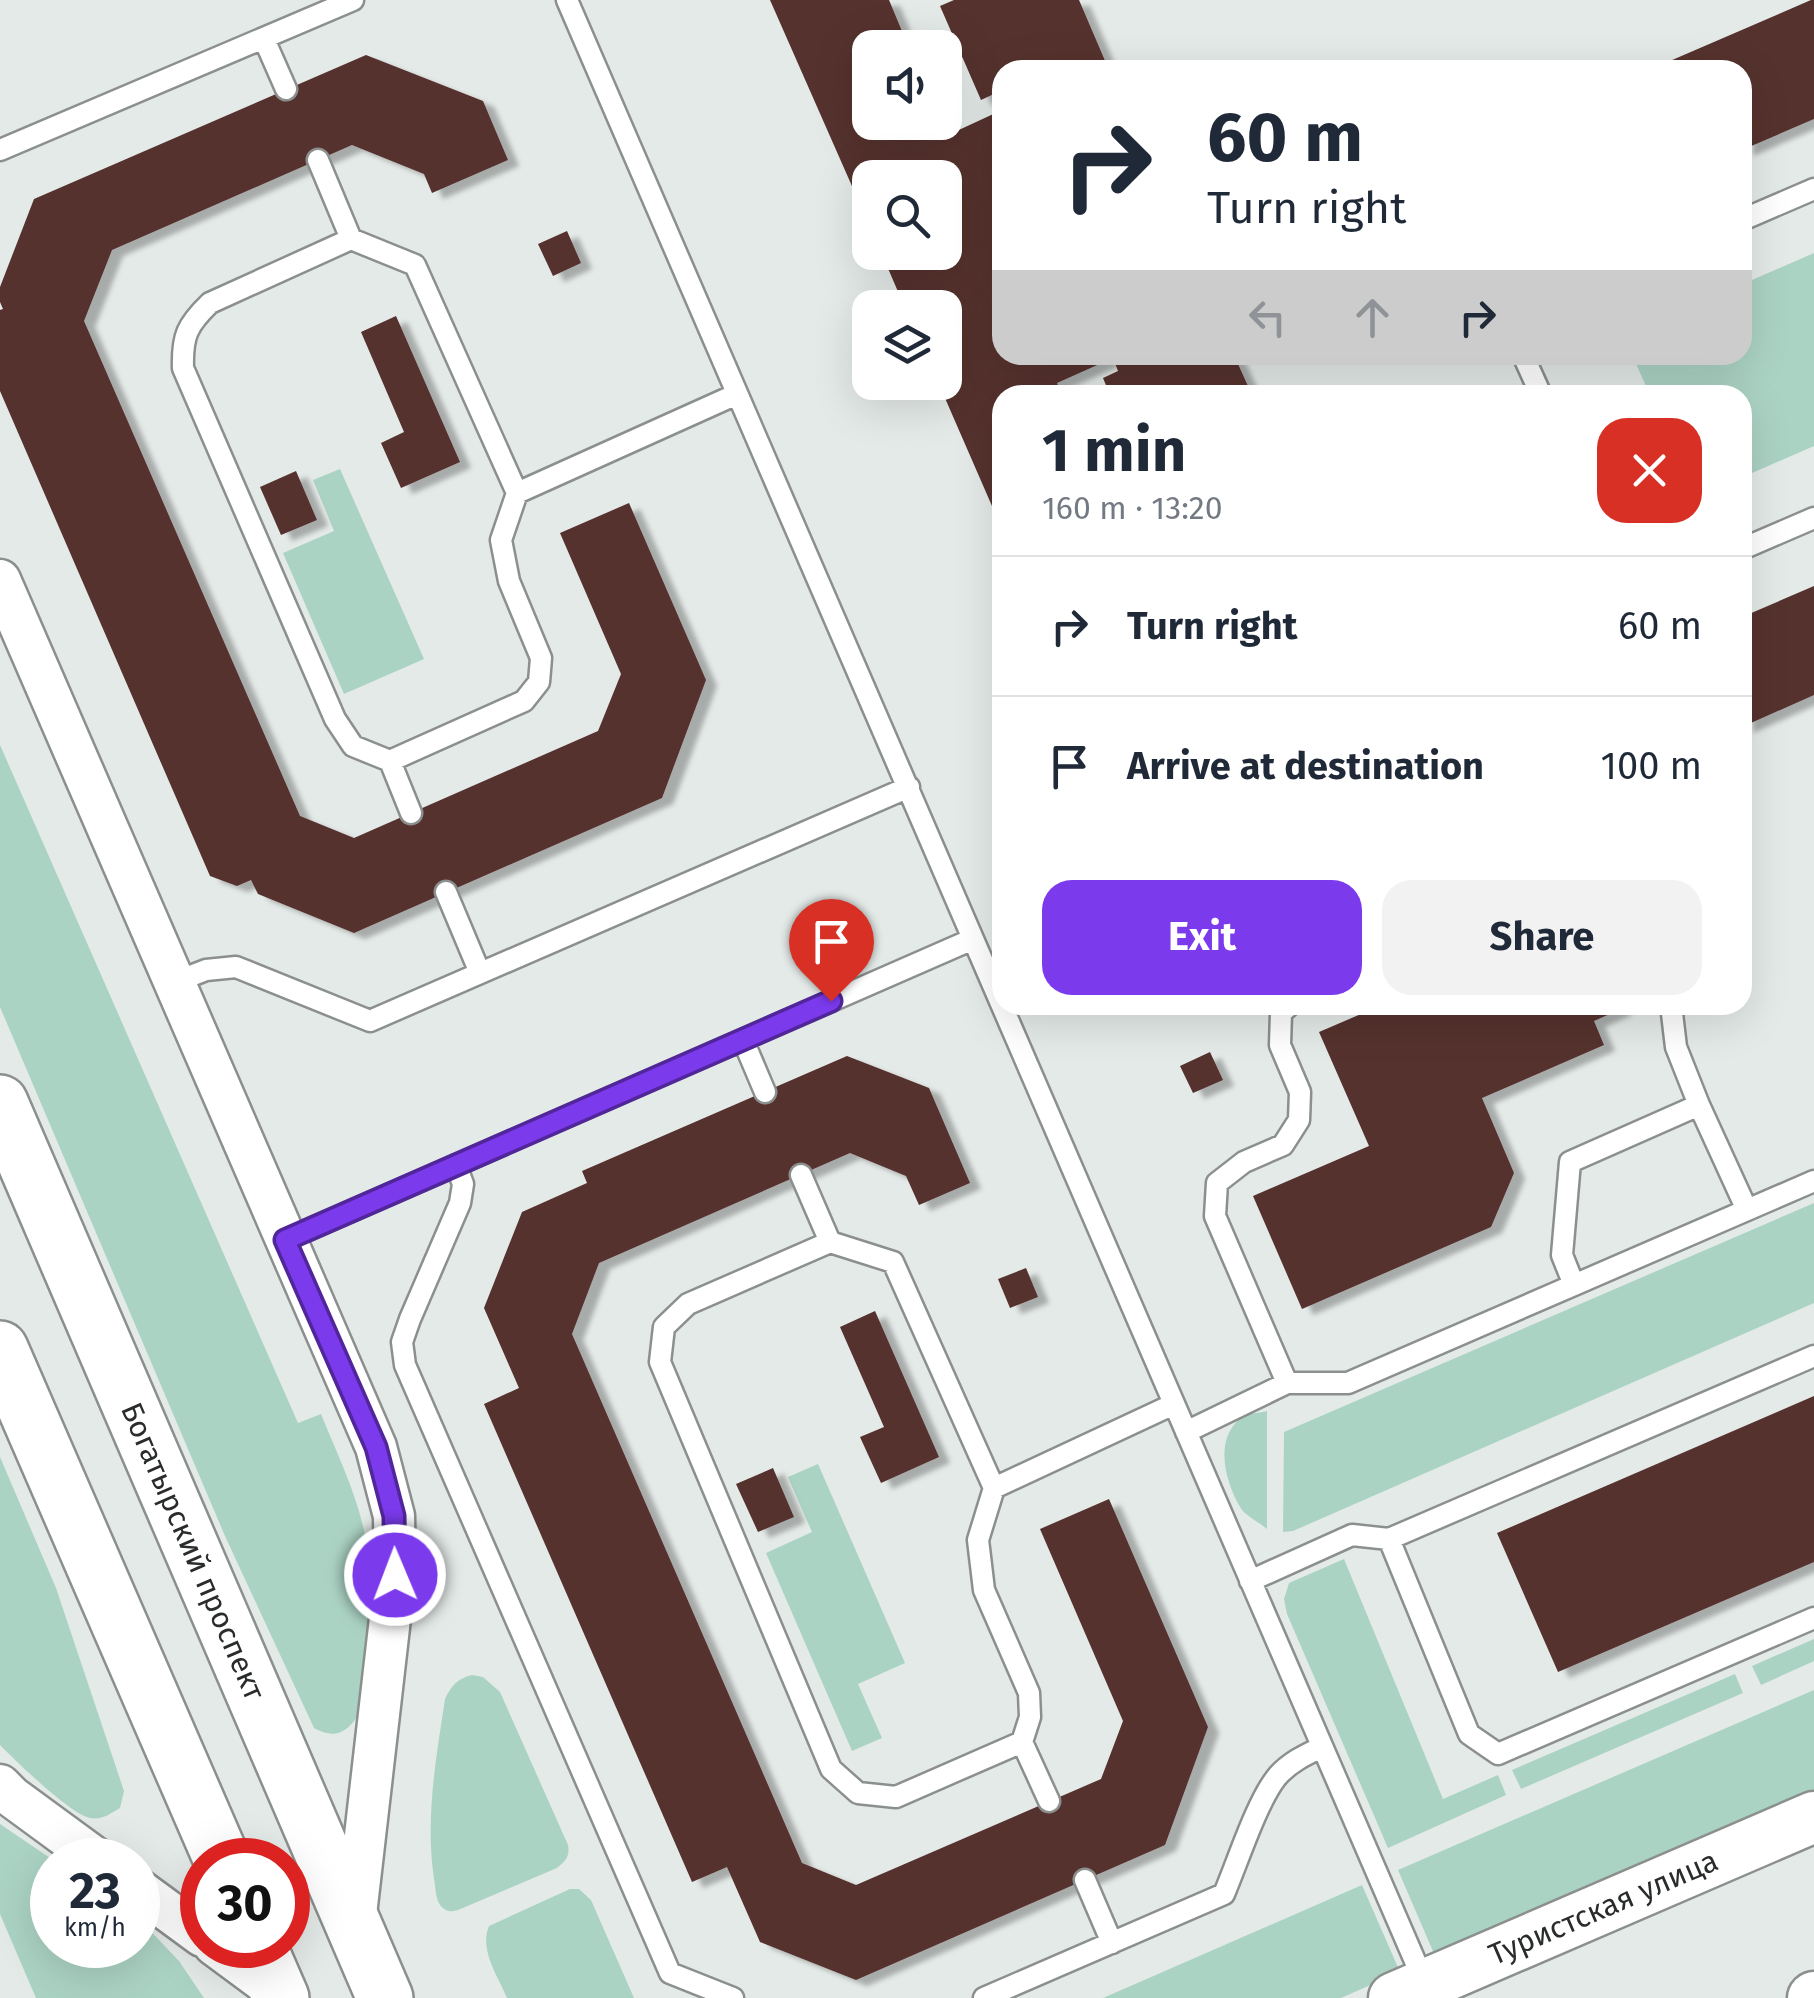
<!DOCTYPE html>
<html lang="en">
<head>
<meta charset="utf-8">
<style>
  :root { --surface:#fff; --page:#f2f2f3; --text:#1f2937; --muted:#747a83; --line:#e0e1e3; --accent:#7c3aed }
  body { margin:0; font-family:"Fira Sans",sans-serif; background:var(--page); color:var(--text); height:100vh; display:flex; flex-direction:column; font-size:38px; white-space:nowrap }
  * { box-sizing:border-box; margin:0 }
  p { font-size:32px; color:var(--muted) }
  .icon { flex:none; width:55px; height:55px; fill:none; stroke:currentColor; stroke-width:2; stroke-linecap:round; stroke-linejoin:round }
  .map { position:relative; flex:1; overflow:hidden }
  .side { position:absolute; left:992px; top:385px; width:760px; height:630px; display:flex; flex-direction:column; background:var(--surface); border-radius:30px; box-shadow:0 10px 40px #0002 }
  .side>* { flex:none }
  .banner { position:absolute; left:992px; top:60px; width:760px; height:305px; border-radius:30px; box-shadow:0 10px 40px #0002; background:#fff; color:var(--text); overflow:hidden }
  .fabs { position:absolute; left:852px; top:30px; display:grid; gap:20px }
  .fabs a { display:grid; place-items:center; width:110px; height:110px; border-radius:20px; background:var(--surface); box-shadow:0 10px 40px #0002; font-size:50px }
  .speed { position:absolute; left:30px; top:1838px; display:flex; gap:20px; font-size:50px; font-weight:700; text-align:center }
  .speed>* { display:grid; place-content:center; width:130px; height:130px; border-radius:50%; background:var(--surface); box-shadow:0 10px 40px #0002; line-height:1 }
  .speed small { font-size:25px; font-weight:400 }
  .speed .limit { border:15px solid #d22; background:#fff; color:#111 }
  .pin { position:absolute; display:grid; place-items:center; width:85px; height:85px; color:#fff; margin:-102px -42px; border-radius:50% 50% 50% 0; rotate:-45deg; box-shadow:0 0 10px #0007 }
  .pin .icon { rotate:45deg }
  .me { position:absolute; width:110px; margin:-55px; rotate:359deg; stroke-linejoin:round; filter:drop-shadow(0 0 8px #0008) }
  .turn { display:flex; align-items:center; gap:35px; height:210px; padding:0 50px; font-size:45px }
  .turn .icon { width:130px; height:130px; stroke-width:2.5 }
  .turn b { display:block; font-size:70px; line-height:85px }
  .lanes { display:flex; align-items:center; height:95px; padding:0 50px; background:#0003; justify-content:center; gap:50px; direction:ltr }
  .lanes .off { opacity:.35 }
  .round { display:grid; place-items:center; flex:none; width:105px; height:105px; border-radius:30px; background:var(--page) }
  .head { display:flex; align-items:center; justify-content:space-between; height:170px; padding:0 50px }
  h1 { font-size:60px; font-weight:700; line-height:75px }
  .primary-button { display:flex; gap:20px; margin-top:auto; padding:20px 50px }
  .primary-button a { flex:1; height:115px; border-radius:30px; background:var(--accent); color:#fff; font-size:40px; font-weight:700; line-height:115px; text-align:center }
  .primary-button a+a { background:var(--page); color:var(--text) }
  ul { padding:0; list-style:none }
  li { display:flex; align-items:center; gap:30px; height:140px; padding:0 50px; border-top:2px solid var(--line) }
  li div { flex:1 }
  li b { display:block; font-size:38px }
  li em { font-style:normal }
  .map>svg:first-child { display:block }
  .green { fill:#abd3c4 }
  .building { fill:#55302e; filter:url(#shadow) }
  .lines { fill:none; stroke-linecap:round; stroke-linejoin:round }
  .service-casing { stroke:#8b908e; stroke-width:25 }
  .minor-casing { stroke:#8b908e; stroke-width:45 }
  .tertiary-casing { stroke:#8b908e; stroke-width:55 }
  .secondary-casing { stroke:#8b908e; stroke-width:60 }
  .service { stroke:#fff; stroke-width:20 }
  .minor { stroke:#fff; stroke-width:40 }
  .tertiary { stroke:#fff; stroke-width:50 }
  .secondary { stroke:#fff; stroke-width:55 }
  .route-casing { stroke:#51269a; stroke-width:25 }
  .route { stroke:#7c3aed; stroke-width:18 }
  .labels { text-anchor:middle; stroke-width:10; stroke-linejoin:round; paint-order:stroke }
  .street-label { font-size:30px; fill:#2a2c2c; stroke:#fff }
</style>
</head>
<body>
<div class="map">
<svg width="1814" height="1998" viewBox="0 0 1814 1998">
  <defs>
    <filter id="shadow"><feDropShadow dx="11" dy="6" stdDeviation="2.5" flood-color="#0004"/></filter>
  </defs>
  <rect width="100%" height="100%" fill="#e4eae8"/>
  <!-- green -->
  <path class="green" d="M1814,253V446L1743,477L1742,395H1650L1632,355H1742L1743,284Z
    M340,469L424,659L344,694L283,553L334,531L313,480Z
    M0,745L298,1423L321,1414C338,1456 360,1500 367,1546C376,1603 364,1661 357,1717C345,1735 332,1738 314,1728L225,1536L0,1007Z
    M1814,1203V1303L1293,1531L1283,1532L1284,1432Z
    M1267,1411V1529C1260,1523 1248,1517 1242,1510C1225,1484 1212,1436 1244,1416C1250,1413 1260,1413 1267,1411Z
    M0,1457L56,1588L124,1791L120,1808C110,1814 102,1820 90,1818C70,1814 16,1761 0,1745Z
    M818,1464L905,1663L858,1684L882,1738L852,1751L766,1553L812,1532L788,1477Z
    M1344,1559L1443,1799L1498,1775L1506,1795L1388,1848L1287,1614L1284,1599L1289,1583Z
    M1814,1639V1661L1761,1685L1752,1666Z
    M1735,1674L1743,1693L1521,1789L1512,1770Z
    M472,1675L483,1677L500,1692L568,1845C570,1856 566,1861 557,1868L458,1910C452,1911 449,1913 443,1908C435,1902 436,1888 434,1879C425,1818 436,1759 445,1699C452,1685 457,1679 472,1675Z
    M1814,1690V1793L1435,1956L1398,1870Z
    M0,1824L53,1860L52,1945H138V1918L179,1961L204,1998H36L0,1914Z
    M1362,1885L1400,1972L1341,1998H1103Z
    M570,1889H579L591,1900L634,1998H507C498,1976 479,1950 489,1926Z"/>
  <!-- building -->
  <path class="building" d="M770,0H889L909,48H870V122H942L948,135L1002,110V355H1234L1252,395H1110L1103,378L1118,371L1113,358L1057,383L1062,395H1002V529L938,382H945V308H905L881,252H945V178H870V227Z
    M954,0H1079L1109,70H1002V107L996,93L981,100L940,6Z
    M1811,0H1814V119L1742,150V70H1649Z
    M366,55L483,101L508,160L432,193L424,174L352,145L112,250L84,321L300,816L354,838L598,731L621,674L560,533L629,503L706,680L662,798L354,933L258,894L251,880L237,886L210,876L0,391V310L3,309L0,302V287L34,199Z
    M567,231L581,263L553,276L538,244Z
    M396,316L460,462L401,488L381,443L404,432L361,332Z
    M296,471L317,520L281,535L260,487Z
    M1814,586V695L1742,727V617Z
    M1382,1005H1619L1621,1009L1594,1021L1604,1045L1482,1098L1514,1173L1491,1227L1302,1309L1253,1196L1369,1146L1319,1032Z
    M1210,1052L1223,1080L1193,1093L1180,1066Z
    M847,1056L929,1088L970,1183L919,1205L906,1176L850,1153L599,1263L572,1334L802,1863L856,1885L1101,1779L1123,1721L1040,1529L1109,1499L1208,1727L1165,1845L856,1980L760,1942L727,1867L692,1882L484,1404L519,1388L484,1308L522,1212L587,1183L582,1171Z
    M1026,1268L1038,1297L1010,1308L998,1279Z
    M875,1311L939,1457L881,1483L860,1437L884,1427L840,1327Z
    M1814,1396V1562L1558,1672L1497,1533Z
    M773,1468L794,1517L758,1532L736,1484Z"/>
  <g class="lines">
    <!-- service casing -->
    <g class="service-casing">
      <path id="service" d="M567,0L1425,1984
        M264,39L286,89
        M0,150L353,0
        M318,160L351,239
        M1742,220L1814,189
        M351,239L415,265L517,493L501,540L509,581L541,658L539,682L524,701L390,761L353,746L335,719L183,368C182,336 187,325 210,303Z
        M1523,355L1541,395
        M517,493L737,394
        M1742,549L1814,518
        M390,761L411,813
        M446,892L480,973
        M175,982L206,970L236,967L370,1021L909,787
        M743,1040L765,1092
        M1699,1105L1747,1210
        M456,1165L463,1184L460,1203L410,1319L402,1342L405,1365L670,1973L733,1998
        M801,1175L830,1242
        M285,1240L973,939
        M1574,1285L1814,1181
        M1287,1383L1215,1216L1217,1183L1244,1162L1283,1145L1299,1120L1300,1092L1280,1045L1281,1013L1290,1005
        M1186,1432L1287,1383H1348L1574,1285L1562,1255L1570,1162L1699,1105L1676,1047L1671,1005
        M994,1488L1174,1404
        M1389,1539L1469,1734L1498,1754L1814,1618
        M1250,1581L1352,1535L1389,1539L1814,1356
        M1022,1742L896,1797L858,1793L831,1769L660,1362L664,1327L688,1304L830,1242L893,1262L994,1488L978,1540L984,1590L1029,1693L1030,1717L1022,1742L1049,1801
        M1085,1880L1112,1943
        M984,1998L1224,1894C1238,1861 1256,1804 1276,1778C1288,1763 1305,1755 1322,1747"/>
    </g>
    <!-- minor casing -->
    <g class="minor-casing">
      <path id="minor" d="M0,580L376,1447L394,1516L395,1575L355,1923
        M0,1785L12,1797L98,1860
        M138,1889L202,1936
        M214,1945L279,1993"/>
    </g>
    <!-- tertiary casing -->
    <g class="tertiary-casing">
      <g id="tertiary">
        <path id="s1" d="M1394,1998L1814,1817"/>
        <path d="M1813,1998L1814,1997"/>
      </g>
    </g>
    <!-- secondary casing -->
    <g class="secondary-casing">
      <g id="secondary">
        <path id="s2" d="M0,1103L385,1998"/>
        <path d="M0,1349L222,1860"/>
        <path d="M258,1945L281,1998"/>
      </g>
    </g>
    <!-- service -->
    <use href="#service" class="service"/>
    <!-- minor -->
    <use href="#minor" class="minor"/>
    <!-- tertiary -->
    <use href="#tertiary" class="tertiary"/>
    <!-- secondary -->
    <use href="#secondary" class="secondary"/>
  </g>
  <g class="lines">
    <!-- route casing -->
    <g class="route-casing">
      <path id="route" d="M395,1575L394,1516L376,1447L285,1240L831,1001"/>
    </g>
    <!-- route -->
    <use href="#route" class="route"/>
  </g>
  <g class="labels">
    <!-- street labels -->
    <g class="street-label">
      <text dy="10" stroke="none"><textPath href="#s2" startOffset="488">Богатырский проспект</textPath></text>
      <text dy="10" stroke="none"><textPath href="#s1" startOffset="228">Туристская улица</textPath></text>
    </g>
  </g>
</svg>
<div class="fabs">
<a><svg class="icon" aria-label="sound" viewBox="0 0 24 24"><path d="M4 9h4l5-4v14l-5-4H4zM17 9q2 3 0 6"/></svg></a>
<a><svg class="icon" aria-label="search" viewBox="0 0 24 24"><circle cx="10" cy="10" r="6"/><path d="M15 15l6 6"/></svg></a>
<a><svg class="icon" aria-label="layers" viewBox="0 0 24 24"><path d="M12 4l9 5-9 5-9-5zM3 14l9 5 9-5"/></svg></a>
</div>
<div class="speed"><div>23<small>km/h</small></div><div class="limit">30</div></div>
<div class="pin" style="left:831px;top:1001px;background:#d93025"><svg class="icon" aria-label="arrive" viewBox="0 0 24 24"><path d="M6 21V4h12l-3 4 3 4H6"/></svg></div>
<svg class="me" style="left:395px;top:1575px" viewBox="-20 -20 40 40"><circle r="17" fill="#7c3aed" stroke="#fff" stroke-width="3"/><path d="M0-11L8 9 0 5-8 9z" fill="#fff"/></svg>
<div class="banner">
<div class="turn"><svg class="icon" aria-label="right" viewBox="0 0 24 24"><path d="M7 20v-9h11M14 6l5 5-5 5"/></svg><div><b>60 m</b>Turn right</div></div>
<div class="lanes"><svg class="icon off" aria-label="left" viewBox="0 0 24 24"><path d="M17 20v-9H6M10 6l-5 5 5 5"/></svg><svg class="icon off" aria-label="ahead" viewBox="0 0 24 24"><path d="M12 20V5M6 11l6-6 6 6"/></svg><svg class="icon" aria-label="right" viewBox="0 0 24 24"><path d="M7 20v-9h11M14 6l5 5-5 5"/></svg></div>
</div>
<section class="side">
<div class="head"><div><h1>1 min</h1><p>160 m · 13:20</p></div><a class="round" style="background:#d93025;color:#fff"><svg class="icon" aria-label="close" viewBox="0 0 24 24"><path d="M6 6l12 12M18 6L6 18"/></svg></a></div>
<ul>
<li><svg class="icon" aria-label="right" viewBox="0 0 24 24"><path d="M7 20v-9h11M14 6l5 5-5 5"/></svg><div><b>Turn right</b></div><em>60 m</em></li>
<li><svg class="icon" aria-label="arrive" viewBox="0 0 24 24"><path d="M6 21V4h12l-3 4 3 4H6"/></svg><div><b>Arrive at destination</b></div><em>100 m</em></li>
</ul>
<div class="primary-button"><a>Exit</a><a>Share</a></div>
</section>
</div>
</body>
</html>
